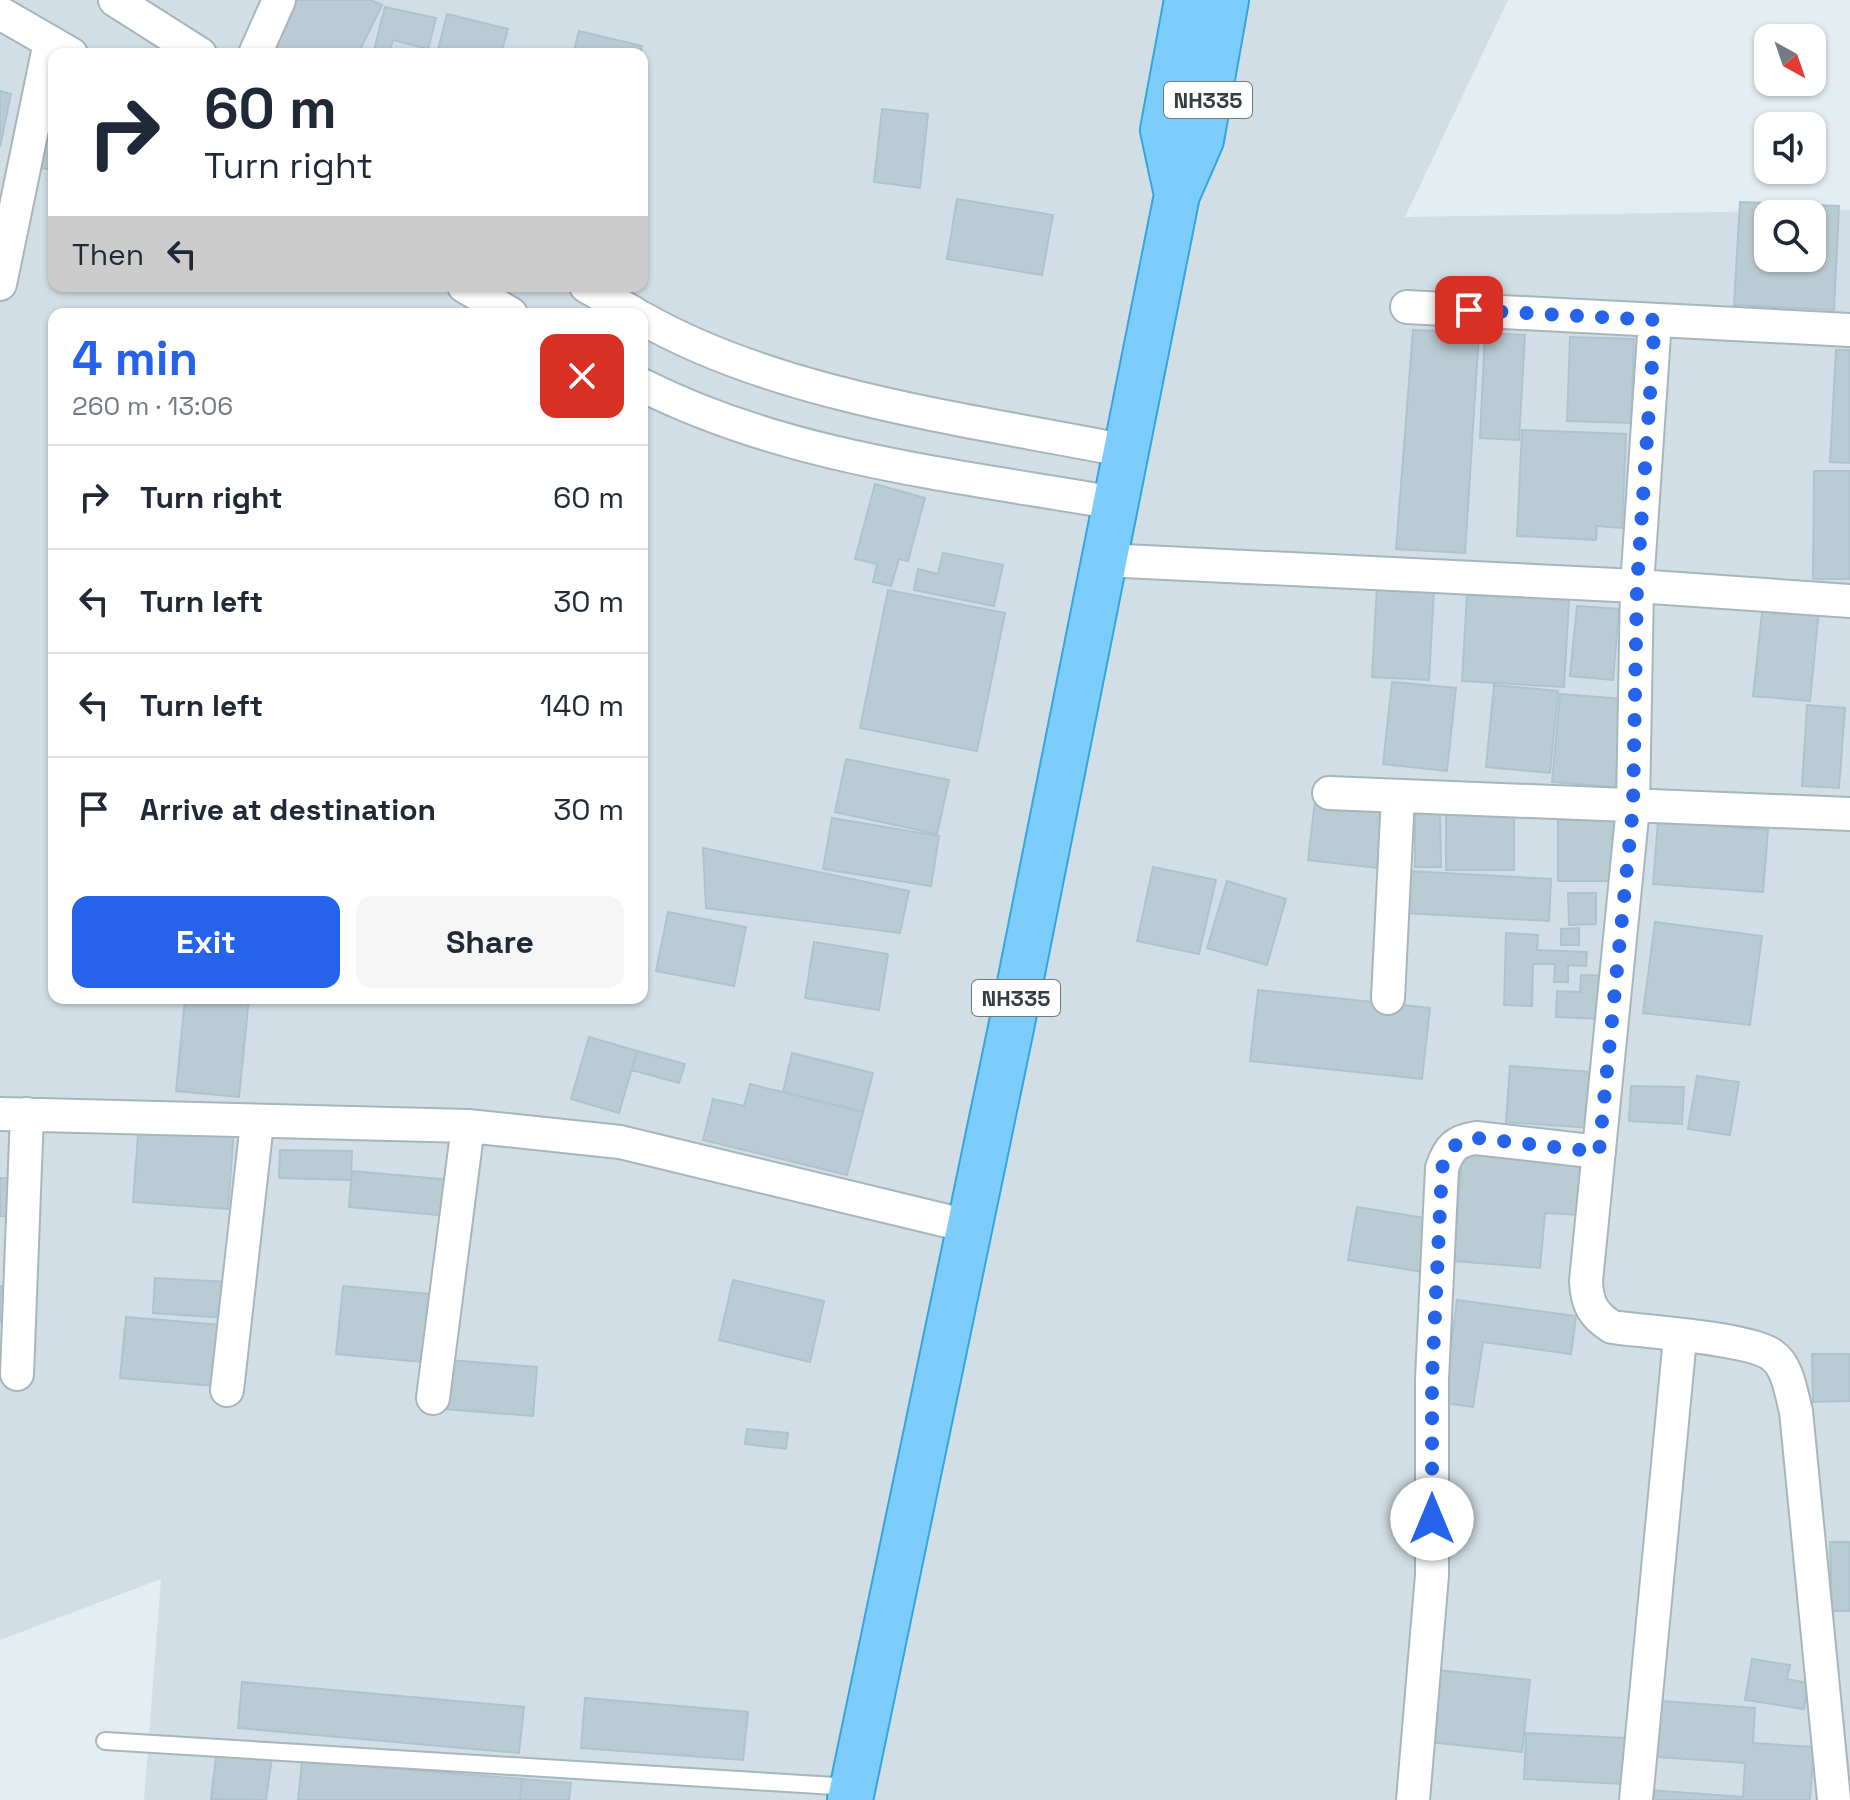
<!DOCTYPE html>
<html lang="en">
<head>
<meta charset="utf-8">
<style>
  :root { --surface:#fff; --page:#f6f6f7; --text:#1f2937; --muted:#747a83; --line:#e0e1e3; --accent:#2563eb }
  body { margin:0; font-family:"Space Grotesk",sans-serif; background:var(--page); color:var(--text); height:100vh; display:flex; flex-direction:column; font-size:30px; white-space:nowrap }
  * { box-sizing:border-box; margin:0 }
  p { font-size:26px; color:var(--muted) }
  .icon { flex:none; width:44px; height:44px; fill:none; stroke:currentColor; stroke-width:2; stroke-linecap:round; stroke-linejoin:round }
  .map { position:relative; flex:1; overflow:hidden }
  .panel { position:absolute; left:48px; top:308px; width:600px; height:696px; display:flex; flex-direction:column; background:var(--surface); border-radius:16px; box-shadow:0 2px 6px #0004 }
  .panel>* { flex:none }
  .top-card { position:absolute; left:48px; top:48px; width:600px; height:244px; border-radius:16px; box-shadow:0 2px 6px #0004; background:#fff; color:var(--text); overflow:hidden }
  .needle { width:52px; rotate:140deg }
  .controls { position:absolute; left:1754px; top:24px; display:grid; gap:16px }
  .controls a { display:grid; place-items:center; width:72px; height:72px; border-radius:16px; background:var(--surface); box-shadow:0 2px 6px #0004; font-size:40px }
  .pin { position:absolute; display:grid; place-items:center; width:68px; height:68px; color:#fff; margin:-34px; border-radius:16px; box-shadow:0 4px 12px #0006 }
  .me { position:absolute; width:88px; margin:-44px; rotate:0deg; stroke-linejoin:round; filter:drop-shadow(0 0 6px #0008) }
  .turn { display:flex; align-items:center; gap:28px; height:168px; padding:0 24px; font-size:36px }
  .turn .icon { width:104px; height:104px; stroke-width:2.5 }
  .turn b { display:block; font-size:56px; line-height:68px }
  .then { display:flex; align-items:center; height:76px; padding:0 24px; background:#0003; gap:16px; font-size:30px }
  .round { display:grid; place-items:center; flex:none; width:84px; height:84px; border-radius:16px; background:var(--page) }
  .summary { display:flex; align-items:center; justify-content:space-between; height:136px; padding:0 24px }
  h1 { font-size:48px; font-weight:700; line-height:60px; color:var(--accent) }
  .action { display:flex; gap:16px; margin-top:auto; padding:16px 24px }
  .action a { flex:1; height:92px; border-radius:16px; background:var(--accent); color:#fff; font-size:32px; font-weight:700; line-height:92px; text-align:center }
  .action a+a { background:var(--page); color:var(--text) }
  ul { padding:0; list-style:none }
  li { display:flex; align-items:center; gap:24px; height:104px; padding:0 24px; border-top:2px solid var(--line) }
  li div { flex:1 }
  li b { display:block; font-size:30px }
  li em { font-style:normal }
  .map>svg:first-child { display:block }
  .residential { fill:#d2dee6; fill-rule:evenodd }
  .building { fill:#baccd3; stroke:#adc4ce; stroke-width:2; fill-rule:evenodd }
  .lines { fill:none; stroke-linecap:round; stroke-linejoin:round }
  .service-casing { stroke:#a7b5bd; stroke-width:20 }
  .minor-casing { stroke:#a7b5bd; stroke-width:36 }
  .trunk-casing { stroke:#35a6db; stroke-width:48 }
  .service { stroke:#fff; stroke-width:16 }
  .minor { stroke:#fff; stroke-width:32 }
  .trunk { stroke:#7cccfc; stroke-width:44 }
  .route { stroke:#2563eb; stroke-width:14; stroke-dasharray:0 25.2 }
  .labels { text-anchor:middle; stroke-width:7; stroke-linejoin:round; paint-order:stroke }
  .shield { fill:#fff; stroke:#71797c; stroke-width:2 }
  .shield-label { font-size:22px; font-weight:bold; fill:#343f44 }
</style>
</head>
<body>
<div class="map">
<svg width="1850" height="1800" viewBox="0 0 1850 1800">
  <rect width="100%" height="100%" fill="#e4edf2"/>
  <!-- residential -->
  <path class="residential" d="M0,0H1508L1405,217L1850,210V1800H144L161,1579L0,1640ZM54,54H642V286H54ZM1768,214H1812V258H1768ZM54,314H642V998H54Z"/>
  <!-- building -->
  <path class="building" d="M286,0H371L382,5L358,54H264Z
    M385,7L436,18L428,49L393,40L389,54H373Z
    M447,14L508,29L501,54H437Z
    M579,31L642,46L640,54H573Z
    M0,91L11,94L0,147Z
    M54,97V170L40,168Z
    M882,109L928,114L920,188L874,182Z
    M957,199L1053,215L1042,275L947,259Z
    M1740,202L1839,206L1834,310L1734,305ZM1768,214H1812V258H1768Z
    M1413,330L1479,333L1465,553L1396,549Z
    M1485,333L1525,335L1519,440L1480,438Z
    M1570,337L1634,339L1631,423L1567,421Z
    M1836,350H1850V463L1830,462Z
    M1522,430L1626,434L1622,528L1597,526L1596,540L1517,536Z
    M1814,471H1850V579H1813Z
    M875,484L925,498L908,561L899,559L891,586L873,582L877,564L855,559Z
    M943,553L1003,565L994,606L914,590L918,569L938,574Z
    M1377,585L1434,589L1429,680L1372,677Z
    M888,590L1005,613L977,751L860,728Z
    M1467,595L1569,600L1564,687L1462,681Z
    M1763,603L1819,609L1810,701L1753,696Z
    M1577,606L1619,609L1613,680L1570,676Z
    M1392,682L1456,688L1447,771L1383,764Z
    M1494,685L1558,691L1550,773L1486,767Z
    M1560,694L1623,699L1615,787L1552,782Z
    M1807,705L1845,708L1839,788L1802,786Z
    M846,759L949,780L937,834L835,812Z
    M1315,801L1392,809L1386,869L1308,860Z
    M1446,808H1514V870H1446Z
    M1415,812H1440L1441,867H1415Z
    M832,818L939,836L931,886L823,869Z
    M1558,820H1615V881H1558Z
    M1658,821L1768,830L1763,892L1653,884Z
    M703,848L909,891L900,933L706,908Z
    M1153,867L1216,880L1199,954L1137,941Z
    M1408,871L1551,879L1549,921L1405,913Z
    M1227,881L1286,899L1267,965L1207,948Z
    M1568,893H1596V924L1569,925Z
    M668,912L746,927L734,986L656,971Z
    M1655,922L1762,936L1750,1025L1643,1013Z
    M1579,928V945H1561V929Z
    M1506,933L1538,935L1537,950L1587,952L1586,966L1568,965V982H1554L1555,964H1533L1532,1006L1504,1005Z
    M814,942L888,954L879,1010L805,998Z
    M1581,975L1606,976L1603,1019L1556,1017L1557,991L1580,992Z
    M1258,990L1430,1008L1422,1079L1250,1061Z
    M185,998H249L239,1097L176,1091Z
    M589,1037L637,1051L619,1113L571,1099Z
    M637,1051L685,1064L679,1083L632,1070Z
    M792,1053L873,1073L863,1112L783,1092Z
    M1510,1066L1591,1072L1590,1128L1506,1122Z
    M1697,1076L1739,1082L1730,1135L1688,1129Z
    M750,1084L863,1112L847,1175L703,1140L713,1099L744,1106Z
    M1631,1086L1684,1087L1682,1124L1629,1121Z
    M139,1121L234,1128L228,1209L133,1202Z
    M280,1150L352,1151L351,1180L279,1178Z
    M1462,1153L1585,1162L1580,1215L1545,1213L1540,1268L1454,1261Z
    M352,1171L451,1180L448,1216L349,1207Z
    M0,1178L19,1179L17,1217L0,1216Z
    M1357,1207L1432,1219L1423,1272L1348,1260Z
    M155,1278L229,1282L226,1318L153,1313Z
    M733,1280L824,1301L810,1362L719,1340Z
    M0,1286L13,1287L10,1322H0Z
    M343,1286L440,1295L433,1363L336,1354Z
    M1457,1300L1576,1316L1571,1354L1483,1342L1473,1407L1443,1403Z
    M126,1317L221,1325L215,1386L120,1378Z
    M1812,1354H1850V1401L1813,1402Z
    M448,1360L537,1367L533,1416L444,1409Z
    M747,1429L788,1433L786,1449L745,1444Z
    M1830,1542H1850V1611H1832Z
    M1752,1659L1790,1665L1787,1679L1808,1683L1804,1709L1745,1700Z
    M1437,1670L1530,1680L1522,1752L1429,1742Z
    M242,1682L524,1707L519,1753L238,1728Z
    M585,1698L748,1712L743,1760L581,1748Z
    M1648,1700L1755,1708L1753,1743L1814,1747L1810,1800H1649L1650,1790L1743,1797L1745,1763L1644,1756Z
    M1526,1733L1625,1738L1623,1784L1524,1779Z
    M217,1749L272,1756L266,1800L211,1799Z
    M302,1761L522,1779L520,1800H298Z
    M522,1779L571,1783L569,1800H520Z"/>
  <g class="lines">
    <!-- service casing -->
    <g class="service-casing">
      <path id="service" d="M105,1741L851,1787"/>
    </g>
    <!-- minor casing -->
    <g class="minor-casing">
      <path id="minor" d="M115,0L200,54
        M0,13L71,54
        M255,54L279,0
        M0,284L50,42
        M464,286L511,314
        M586,286L635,314
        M1407,307L1850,330
        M642,318C780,397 972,420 1127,451
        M1655,320L1637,586L1633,807L1586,1281C1587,1304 1593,1315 1612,1327C1646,1332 1749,1338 1772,1355C1788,1366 1791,1393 1796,1411L1834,1800
        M642,385C789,459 955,475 1115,503
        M1104,560L1637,586L1850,601
        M1329,793L1850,814
        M1388,998L1398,796
        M0,1114L468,1126L620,1142L968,1226
        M17,1374L27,1114
        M227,1390L257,1123
        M433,1398L468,1126
        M1413,1800L1432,1575V1379L1442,1168C1449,1148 1455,1141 1476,1138L1599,1152
        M1636,1800L1680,1338"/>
    </g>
    <!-- trunk casing -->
    <g class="trunk-casing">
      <path id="trunk" d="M1177,195L1163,130L1187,0
        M850,1800L1011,1028L1177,195L1201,140L1226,0"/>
    </g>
    <!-- service -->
    <use href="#service" class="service"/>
    <!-- minor -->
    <use href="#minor" class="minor"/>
    <!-- trunk -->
    <use href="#trunk" class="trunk"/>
  </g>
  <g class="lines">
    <!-- route -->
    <path class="route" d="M1432,1519V1379L1442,1168C1449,1148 1455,1141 1476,1138L1599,1152L1633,807L1637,586L1655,320L1469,310"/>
  </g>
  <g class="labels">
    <!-- shield labels -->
    <g class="shield">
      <rect x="1164" y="82" width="88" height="36" rx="6"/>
      <rect x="972" y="980" width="88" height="36" rx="6"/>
    </g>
    <g class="shield-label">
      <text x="1208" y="108">NH335</text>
      <text x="1016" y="1006">NH335</text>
    </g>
  </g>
</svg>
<div class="controls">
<a><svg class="needle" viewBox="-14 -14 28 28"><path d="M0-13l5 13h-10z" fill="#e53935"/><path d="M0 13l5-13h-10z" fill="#747a83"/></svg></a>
<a><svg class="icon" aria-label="sound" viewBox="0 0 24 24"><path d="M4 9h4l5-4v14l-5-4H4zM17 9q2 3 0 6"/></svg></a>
<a><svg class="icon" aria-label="search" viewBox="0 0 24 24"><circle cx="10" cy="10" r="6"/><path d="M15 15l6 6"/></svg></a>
</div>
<div class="pin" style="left:1469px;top:310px;background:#d93025"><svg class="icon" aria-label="arrive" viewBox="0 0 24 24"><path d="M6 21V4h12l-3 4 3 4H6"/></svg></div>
<svg class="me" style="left:1432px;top:1519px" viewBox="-20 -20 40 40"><circle r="19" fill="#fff"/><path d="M0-13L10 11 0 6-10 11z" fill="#2563eb"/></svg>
<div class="top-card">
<div class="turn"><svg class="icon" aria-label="right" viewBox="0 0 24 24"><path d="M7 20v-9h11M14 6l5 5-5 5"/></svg><div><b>60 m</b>Turn right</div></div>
<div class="then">Then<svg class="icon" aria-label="left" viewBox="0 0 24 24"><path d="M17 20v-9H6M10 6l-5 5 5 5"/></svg></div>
</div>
<section class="panel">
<div class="summary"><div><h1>4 min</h1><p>260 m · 13:06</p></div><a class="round" style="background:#d93025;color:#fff"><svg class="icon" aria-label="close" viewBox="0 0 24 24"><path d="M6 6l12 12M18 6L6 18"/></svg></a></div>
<ul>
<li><svg class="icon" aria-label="right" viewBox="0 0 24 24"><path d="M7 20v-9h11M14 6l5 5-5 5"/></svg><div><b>Turn right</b></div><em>60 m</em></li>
<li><svg class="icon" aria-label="left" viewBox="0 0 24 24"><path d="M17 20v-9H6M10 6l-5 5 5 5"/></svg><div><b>Turn left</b></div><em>30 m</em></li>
<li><svg class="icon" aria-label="left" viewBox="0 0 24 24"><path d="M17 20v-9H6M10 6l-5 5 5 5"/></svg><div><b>Turn left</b></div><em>140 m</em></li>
<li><svg class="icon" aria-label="arrive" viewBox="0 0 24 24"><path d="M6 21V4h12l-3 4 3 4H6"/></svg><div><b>Arrive at destination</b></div><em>30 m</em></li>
</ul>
<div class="action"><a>Exit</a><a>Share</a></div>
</section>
</div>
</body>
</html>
